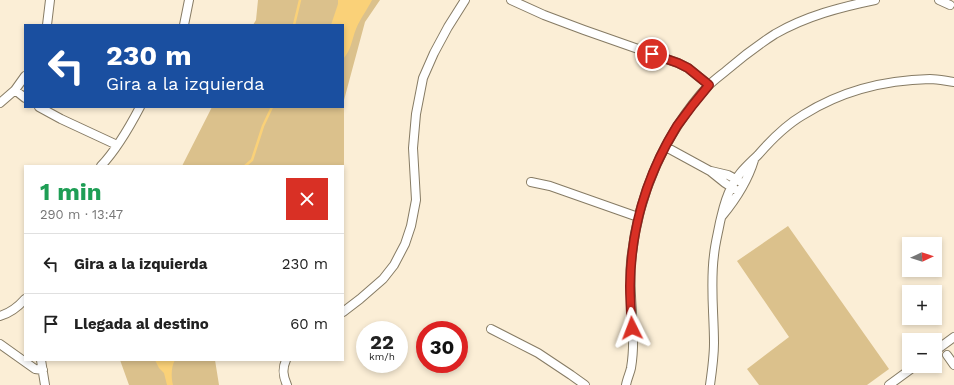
<!DOCTYPE html>
<html lang="es">
<head>
<meta charset="utf-8">
<style>
  :root { --surface:#fff; --page:#f6f6f6; --text:#222; --muted:#767676; --line:#e0e0e0 }
  body { margin:0; font-family:"Work Sans",sans-serif; background:var(--page); color:var(--text); height:100vh; display:flex; flex-direction:column; font-size:15px; white-space:nowrap }
  * { box-sizing:border-box; margin:0 }
  p { font-size:13px; color:var(--muted) }
  .icon { flex:none; width:22px; height:22px; fill:none; stroke:currentColor; stroke-width:2; stroke-linecap:round; stroke-linejoin:round }
  .map { position:relative; flex:1; overflow:hidden }
  .sheet { position:absolute; left:24px; top:165px; width:320px; height:196px; display:flex; flex-direction:column; background:var(--surface); border-radius:0px; box-shadow:0 2px 6px #0003 }
  .sheet>* { flex:none }
  .top-card { position:absolute; left:24px; top:24px; width:320px; height:84px; border-radius:0px; box-shadow:0 2px 6px #0003; background:#1a4fa0; color:#fff; overflow:hidden }
  .needle { width:26px; rotate:86deg }
  .buttons { position:absolute; left:902px; top:237px; display:grid; gap:8px }
  .buttons a { display:grid; place-items:center; width:40px; height:40px; border-radius:0px; background:var(--surface); box-shadow:0 2px 6px #0003; font-size:20px }
  .speed { position:absolute; left:356px; top:321px; display:flex; gap:8px; font-size:20px; font-weight:700; text-align:center }
  .speed>* { display:grid; place-content:center; width:52px; height:52px; border-radius:50%; background:var(--surface); box-shadow:0 2px 6px #0003; line-height:1 }
  .speed small { font-size:10px; font-weight:400 }
  .speed .limit { border:6px solid #d22; background:#fff; color:#111 }
  .pin { position:absolute; display:grid; place-items:center; width:34px; height:34px; color:#fff; margin:-17px; border:2px solid #fff; border-radius:50%; box-shadow:0 1px 4px #0007 }
  .me { position:absolute; width:44px; margin:-22px; rotate:357deg; stroke-linejoin:round; filter:drop-shadow(0 0 3px #0008) }
  .turn { display:flex; align-items:center; gap:14px; height:84px; padding:0 16px; font-size:18px }
  .turn .icon { width:52px; height:52px; stroke-width:2.5 }
  .turn b { display:block; font-size:28px; line-height:34px }
  .round { display:grid; place-items:center; flex:none; width:42px; height:42px; border-radius:0px; background:var(--page) }
  .headline { display:flex; align-items:center; justify-content:space-between; height:68px; padding:0 16px }
  h1 { font-size:24px; font-weight:700; line-height:30px; color:#1e9e55 }
  ul { padding:0; list-style:none }
  li { display:flex; align-items:center; gap:12px; height:60px; padding:0 16px; border-top:1px solid var(--line) }
  li div { flex:1 }
  li b { display:block; font-size:15px }
  li em { font-style:normal }
  .map>svg:first-child { display:block }
  .green { fill:#dbc18c }
  .water { fill:#fad178 }
  .lines { fill:none; stroke-linecap:round; stroke-linejoin:round }
  .stream { stroke:#fad178; stroke-width:2.5 }
  .street-casing { stroke:#867b64; stroke-width:10 }
  .street { stroke:#fff; stroke-width:8 }
  .route-casing { stroke:#8d1f18; stroke-width:10 }
  .route { stroke:#d93025; stroke-width:7 }
</style>
</head>
<body>
<div class="map">
<svg width="954" height="385" viewBox="0 0 954 385">
  <rect width="100%" height="100%" fill="#fbeed6"/>
  <!-- green -->
  <path class="green" d="M258,0H380L365,22L344,100V177L343,199V166H182L212,107H343V25H253L256,20Z
    M788,226L841,301L889,369L867,385H759L747,369L789,337L737,261Z
    M120,360H215L219,385H129Z"/>
  <!-- water -->
  <path class="water" d="M338,0H372C367,10 360,19 356,29C352,39 351,51 343,59V25H331L338,4Z
    M155,360H175C171,367 171,377 173,385H167L164,373L159,368Z"/>
  <g class="lines">
    <!-- stream -->
    <path class="stream" d="M294,25L300,0
      M245,166L252,160L263,126L272,107"/>
    <!-- street casing -->
    <g class="street-casing">
      <path id="street" d="M511,0L544,15L584,30L678,63L688,68L709,85
        M939,0L950,5
        M47,25L50,0
        M184,25L189,0
        M15,90L25,98
        M0,103L15,90L25,76
        M39,107L61,119L117,145
        M666,147L710,171L725,183L739,192
        M101,166C117,149 129,128 140,107
        M711,171L728,175L739,181
        M531,182L550,186L638,217
        M722,216C736,199 748,180 754,160
        M343,312L360,299L383,279L394,265L405,244L411,226L416,200L413,148L416,114L423,78L434,53L448,27L465,0
        M0,316C10,313 18,307 25,299
        M491,329L538,353L571,375L585,385
        M0,344L35,369L43,370
        M935,351L954,337
        M947,355L954,365
        M41,360L45,385
        M286,360C282,369 283,376 287,385
        M626,385C627,379 630,373 631,368C637,333 628,297 631,262C637,197 664,134 708,86C714,80 721,75 727,70C742,57 758,45 775,34C806,16 841,7 875,0
        M710,385C712,371 714,357 714,343C714,314 710,284 714,255C715,244 718,233 720,222C723,210 725,199 731,188C737,174 748,165 758,155C771,140 786,125 803,115C841,91 885,80 930,79C938,79 946,81 954,82
        M889,385L915,366"/>
    </g>
    <!-- street -->
    <use href="#street" class="street"/>
  </g>
  <g class="lines">
    <!-- route casing -->
    <g class="route-casing">
      <path id="route" d="M632,328C631,314 630,300 630,286C631,227 646,176 677,126C687,112 698,98 709,85L688,68L678,63L652,54"/>
    </g>
    <!-- route -->
    <use href="#route" class="route"/>
  </g>
</svg>
<div class="buttons">
<a><svg class="needle" viewBox="-14 -14 28 28"><path d="M0-13l5 13h-10z" fill="#e53935"/><path d="M0 13l5-13h-10z" fill="#767676"/></svg></a>
<a>+</a>
<a>−</a>
</div>
<div class="speed"><div>22<small>km/h</small></div><div class="limit">30</div></div>
<div class="pin" style="left:652px;top:54px;background:#d93025"><svg class="icon" aria-label="arrive" viewBox="0 0 24 24"><path d="M6 21V4h12l-3 4 3 4H6"/></svg></div>
<svg class="me" style="left:632px;top:328px" viewBox="-20 -20 40 40"><path d="M0-17L14 15 0 8-14 15z" fill="#d93025" stroke="#fff" stroke-width="4"/></svg>
<div class="top-card">
<div class="turn"><svg class="icon" aria-label="left" viewBox="0 0 24 24"><path d="M17 20v-9H6M10 6l-5 5 5 5"/></svg><div><b>230 m</b>Gira a la izquierda</div></div>
</div>
<section class="sheet">
<div class="headline"><div><h1>1 min</h1><p>290 m · 13:47</p></div><a class="round" style="background:#d93025;color:#fff"><svg class="icon" aria-label="close" viewBox="0 0 24 24"><path d="M6 6l12 12M18 6L6 18"/></svg></a></div>
<ul>
<li><svg class="icon" aria-label="left" viewBox="0 0 24 24"><path d="M17 20v-9H6M10 6l-5 5 5 5"/></svg><div><b>Gira a la izquierda</b></div><em>230 m</em></li>
<li><svg class="icon" aria-label="arrive" viewBox="0 0 24 24"><path d="M6 21V4h12l-3 4 3 4H6"/></svg><div><b>Llegada al destino</b></div><em>60 m</em></li>
</ul>
</section>
</div>
</body>
</html>
